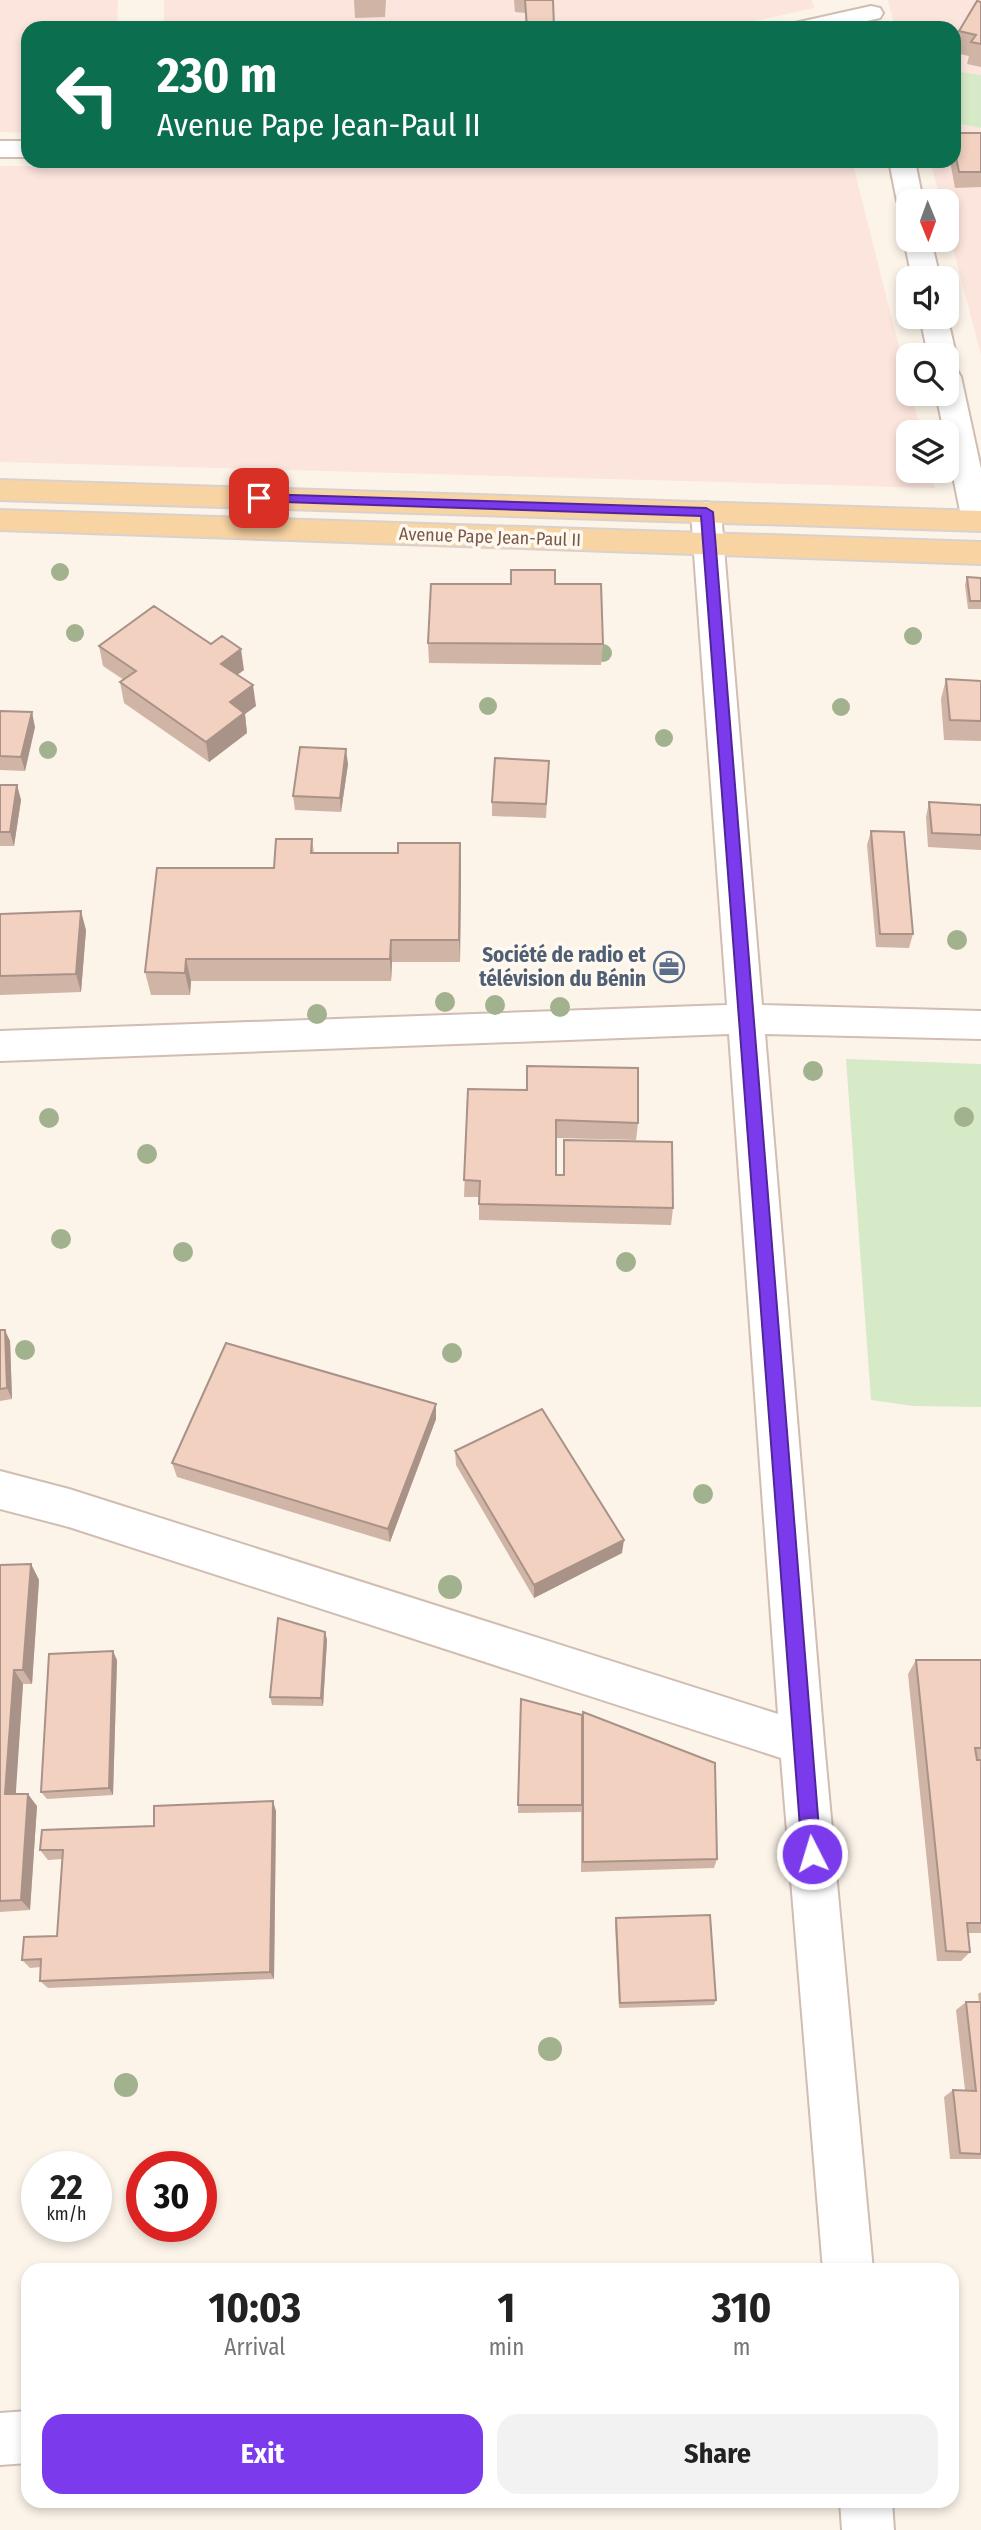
<!DOCTYPE html>
<html lang="en">
<head>
<meta charset="utf-8">
<style>
  :root { --surface:#fff; --page:#f2f2f2; --text:#222; --muted:#767676; --accent:#7c3aed }
  body { margin:0; font-family:"Fira Sans Condensed",sans-serif; background:var(--page); color:var(--text); height:100vh; display:flex; flex-direction:column; font-size:26px; white-space:nowrap }
  * { box-sizing:border-box; margin:0 }
  p { font-size:23px; color:var(--muted) }
  .icon { flex:none; width:38px; height:38px; fill:none; stroke:currentColor; stroke-width:2; stroke-linecap:round; stroke-linejoin:round }
  .map { position:relative; flex:1; overflow:hidden }
  .sheet { position:absolute; left:21px; top:2263px; width:938px; height:245px; display:flex; flex-direction:column; background:var(--surface); border-radius:21px; box-shadow:0 4px 10px #0003 }
  .sheet>* { flex:none }
  .top-card { position:absolute; left:21px; top:21px; width:940px; height:147px; border-radius:21px; box-shadow:0 4px 10px #0003; background:#0b6e4f; color:#fff; overflow:hidden }
  .needle { width:46px; rotate:179deg }
  .buttons { position:absolute; left:896px; top:189px; display:grid; gap:14px }
  .buttons a { display:grid; place-items:center; width:63px; height:63px; border-radius:14px; background:var(--surface); box-shadow:0 4px 10px #0003; font-size:35px }
  .speed { position:absolute; left:21px; top:2151px; display:flex; gap:14px; font-size:35px; font-weight:700; text-align:center }
  .speed>* { display:grid; place-content:center; width:91px; height:91px; border-radius:50%; background:var(--surface); box-shadow:0 4px 10px #0003; line-height:1 }
  .speed small { font-size:18px; font-weight:400 }
  .speed .limit { border:10px solid #d22; background:#fff; color:#111 }
  .pin { position:absolute; display:grid; place-items:center; width:60px; height:60px; color:#fff; margin:-30px; border-radius:14px; box-shadow:0 4px 10px #0006 }
  .me { position:absolute; width:77px; margin:-38px; rotate:355deg; stroke-linejoin:round; filter:drop-shadow(0 0 5px #0008) }
  .turn { display:flex; align-items:center; gap:24px; height:147px; padding:0 21px; font-size:32px }
  .turn .icon { width:91px; height:91px; stroke-width:2.5 }
  .turn b { display:block; font-size:49px; line-height:60px }
  .eta { display:flex; justify-content:space-evenly; align-items:center; height:119px; text-align:center }
  .eta b { font-size:42px; font-weight:700; line-height:49px }
  .cta { display:flex; gap:14px; margin-top:auto; padding:14px 21px }
  .cta a { flex:1; height:80px; border-radius:21px; background:var(--accent); color:#fff; font-size:28px; font-weight:700; line-height:80px; text-align:center }
  .cta a+a { background:var(--page); color:var(--text) }
  .map>svg:first-child { display:block }
  .commercial { fill:#fce5dd }
  .green { fill:#d7eac7 }
  .lines { fill:none; stroke-linecap:round; stroke-linejoin:round }
  .street-casing { stroke:#d1bdb1; stroke-width:4 }
  .primary-casing { stroke:#d9d1cd; stroke-width:4 }
  .street { fill:#fff; fill-rule:evenodd }
  .primary { fill:#f9d4a3; fill-rule:evenodd }
  .tree { fill:#a2b28e }
  .wall { fill:#d0b4a6 }
  .shaded-wall { fill:#a99287 }
  .building { fill:#f2d1c1; stroke:#a99287; stroke-width:2 }
  .route { fill:#7c3aed; stroke:#51269a; stroke-width:2 }
  .labels { text-anchor:middle; stroke-width:7; stroke-linejoin:round; paint-order:stroke }
  .far-street-label { font-size:18px; fill:#77594c; stroke:#fff8ef }
  .service-label { font-size:21px; font-weight:bold; fill:#4e5e75; stroke:#fff8ef; text-anchor:end }
</style>
</head>
<body>
<div class="map">
<svg width="981" height="2530" viewBox="0 0 981 2530">
  <rect width="100%" height="100%" fill="#fcf4e9"/>
  <!-- commercial -->
  <path class="commercial" d="M0,0H118L117,28H28V133L0,132Z
    M164,0H812L814,8L723,28H164Z
    M888,0H981V355L947,225V201H941L930,161H954V28H895Z
    M180,161H852L908,382V394H911L921,432H908V471H931L935,488L0,462V166H59Z"/>
  <!-- green -->
  <path class="green" d="M954,71L981,75V128L954,123Z
    M846,1059L981,1064V1407L913,1406L871,1400Z"/>
  <g class="lines">
    <!-- street casing -->
    <g class="street-casing">
      <path id="street" d="M871,6L880,8L883,13L880,18L837,28H792L795,23Z
        M0,141H28V157H0Z
        M889,161H915L923,201H908V209L901,207L897,201Z
        M908,234V240H931L940,278H912L904,240Z
        M947,315L956,355L952,361L947,363V355H928L920,317Z
        M947,368L957,370L961,377L981,469V530L966,528L962,521L947,446V432H944L936,394H947Z
        M706,502L717,505L721,512L762,1005L981,1011V1039L765,1034L824,1743L873,2270H823L781,1758L69,1527L0,1509V1471L69,1489L778,1714L729,1034L0,1061V1031L727,1005L691,512L695,505Z
        M28,2411V2463L0,2465V2413Z
        M840,2501H892L894,2530H842Z"/>
    </g>
    <!-- primary casing -->
    <g class="primary-casing">
      <path id="primary" d="M0,480L981,511V531L0,500Z
        M0,510L981,542V564L0,530Z"/>
    </g>
    <!-- street -->
    <use href="#street" class="street"/>
    <!-- primary -->
    <use href="#primary" class="primary"/>
  </g>
  <!-- trees -->
  <g class="tree">
    <circle cx="60" cy="572" r="9"/>
    <circle cx="75" cy="633" r="9"/>
    <circle cx="913" cy="636" r="9"/>
    <circle cx="603" cy="653" r="9"/>
    <circle cx="488" cy="706" r="9"/>
    <circle cx="841" cy="707" r="9"/>
    <circle cx="664" cy="738" r="9"/>
    <circle cx="48" cy="750" r="9"/>
    <circle cx="957" cy="940" r="10"/>
    <circle cx="445" cy="1002" r="10"/>
    <circle cx="495" cy="1005" r="10"/>
    <circle cx="560" cy="1007" r="10"/>
    <circle cx="317" cy="1014" r="10"/>
    <circle cx="813" cy="1071" r="10"/>
    <circle cx="964" cy="1117" r="10"/>
    <circle cx="49" cy="1118" r="10"/>
    <circle cx="147" cy="1154" r="10"/>
    <circle cx="61" cy="1239" r="10"/>
    <circle cx="183" cy="1252" r="10"/>
    <circle cx="626" cy="1262" r="10"/>
    <circle cx="25" cy="1350" r="10"/>
    <circle cx="452" cy="1353" r="10"/>
    <circle cx="703" cy="1494" r="10"/>
    <circle cx="450" cy="1587" r="12"/>
    <circle cx="550" cy="2049" r="12"/>
    <circle cx="126" cy="2085" r="12"/>
  </g>
  <!-- wall -->
  <path class="wall" d="M354,0H386L385,17L355,18Z
    M514,0H553L554,28H526L525,13L515,12Z
    M981,2V67L967,64L969,56L955,53L959,31Z
    M954,133H981V187L955,188L950,161H954Z
    M967,577L981,578V609H968L965,585Z
    M511,584H555L603,644L601,665L429,663L428,643Z
    M99,646L244,670L237,675L256,706L245,714L247,733L209,762L124,703L120,682L124,680L103,666Z
    M946,679L981,681V741L944,740L941,699Z
    M0,711L35,727L25,771L0,770Z
    M549,761L546,818L492,816V802Z
    M348,764L341,812L295,810L293,796Z
    M0,785H17L21,800L14,846H0Z
    M929,802L981,805V850L928,847L926,817Z
    M871,831L913,934L909,948L876,947L867,845Z
    M312,839L314,853L461,867L460,962H392L391,981H191L190,995H151L145,972L274,868Z
    M0,914L86,930L81,992L0,995Z
    M468,1089L638,1123L636,1140L556,1138V1175H563L564,1140L673,1208L671,1225L479,1220V1197H464Z
    M0,1330L10,1341L12,1399L0,1401Z
    M436,1404V1419L390,1542L177,1477L172,1463Z
    M455,1451L622,1553L534,1598L456,1465Z
    M31,1564L39,1580L32,1684H23L15,1794L37,1806L30,1910L0,1912V1565Z
    M325,1632L327,1640L323,1706L272,1705L270,1697Z
    M117,1660L113,1795L47,1799L41,1792Z
    M916,1660H981V1933H968L970,1952L961,1961H937L908,1674Z
    M521,1699L717,1859L714,1868L581,1872V1810V1812L518,1813Z
    M276,1811L274,1979L48,1988L40,1981L41,1967L30,1968L22,1960L57,1936L62,1859L48,1860L40,1850L154,1826Z
    M616,1918L716,2000L714,2005L619,2008L615,1924Z
    M981,1992V2159H950L944,2097L953,2090H965L956,2010L966,2002H979L978,1994Z"/>
  <!-- shaded-wall -->
  <path class="shaded-wall" d="M241,649L244,670L224,684L221,664Z
    M253,685L256,706L245,714L247,733L209,762L206,742L230,702Z
    M32,712L35,727L25,771L21,757Z
    M346,749L348,764L341,812L340,798Z
    M17,785L21,800L14,846L10,832Z
    M460,843L461,867L460,962L459,940Z
    M81,911L86,930L81,992L76,974Z
    M391,940L392,962L391,981L390,959Z
    M186,959L191,981L190,995L185,973Z
    M5,1330L10,1341L12,1399L7,1388Z
    M436,1404V1419L390,1542L388,1529Z
    M624,1540L622,1553L534,1598V1585Z
    M31,1564L39,1580L32,1684L23,1670Z
    M325,1632L327,1640L323,1706L321,1698Z
    M113,1651L117,1660L113,1795L109,1788Z
    M14,1670L23,1684L15,1806L5,1794Z
    M28,1794L37,1806L30,1910L21,1900Z
    M273,1801L276,1811L274,1979L270,1972Z"/>
  <!-- building -->
  <path class="building" d="M525,0H553L554,27H527Z
    M977,1L981,2V44L971,42L976,35L959,31Z
    M954,133H981V172H959L954,147Z
    M511,570H555V584H601L603,644L428,643L431,584H511Z
    M967,577L981,578V601H970Z
    M154,606L211,644L222,636L241,649L221,664L253,685L230,702L244,713L206,742L120,682L136,671L99,646Z
    M946,679L981,681V721L950,720Z
    M0,711L32,712L21,757L0,756Z
    M300,747L346,749L340,798L293,796Z
    M495,758L549,761L546,804L492,802Z
    M0,785H17L10,832H0Z
    M929,802L981,805V835L932,833Z
    M871,831L904,832L913,934H880Z
    M276,839H312L311,853H398V843H460L459,940H391L390,959H186L185,973L145,972L157,868H274Z
    M81,911L76,974L0,976V914Z
    M527,1066L638,1068V1123L556,1120V1175H564V1140L672,1142L673,1208L479,1204L480,1181L464,1180L468,1089L527,1090Z
    M0,1330H5L7,1388L0,1389Z
    M226,1343L436,1404L388,1529L172,1463Z
    M542,1409L624,1540L534,1585L455,1451Z
    M31,1564L23,1670H14L5,1794H28L21,1900L0,1901V1565Z
    M278,1618L325,1632L321,1698L270,1697Z
    M113,1651L109,1788L41,1792L49,1654Z
    M916,1660H981V1748H975L977,1760H981V1923H967L970,1952L946,1951Z
    M521,1699L582,1715V1805H518Z
    M583,1712L715,1763L717,1859L583,1862Z
    M273,1801L270,1972L40,1981L41,1959L22,1960L24,1937L57,1936L63,1850H40L42,1830L154,1826V1806Z
    M710,1915L716,2000L620,2003L616,1918Z
    M966,2002H981V2154L960,2153L953,2090L976,2091Z"/>
  <!-- route -->
  <path class="route" d="M259,494L706,508L713,512L821,1854L818,1860L812,1863L805,1860L802,1854L701,516L254,501V495Z"/>
  <!-- icons -->
  <defs>
    <g id="office-ring" transform="scale(1.575)"><circle r="9.5" fill="#fff8ef" stroke="#5c6f8a" stroke-width="1.5"/><path d="M-6-3h4V-5.5h4V-3h4V5H-6ZM-1-4.5V-3h2v-1.5ZM-6 0V1H6V0Z" fill="#5c6f8a"/></g>
  </defs>
  <g fill-rule="evenodd">
    <use href="#office-ring" x="669" y="967"/>
  </g>
  <g class="labels">
    <!-- far-street labels -->
    <g class="far-street-label">
      <text transform="translate(490 537) rotate(2)" y="6">Avenue Pape Jean-Paul II</text>
    </g>
    <!-- service labels -->
    <g class="service-label">
      <text x="646" y="962">Société de radio et<tspan x="646" dy="24">télévision du Bénin</tspan></text>
    </g>
  </g>
</svg>
<div class="buttons">
<a><svg class="needle" viewBox="-14 -14 28 28"><path d="M0-13l5 13h-10z" fill="#e53935"/><path d="M0 13l5-13h-10z" fill="#767676"/></svg></a>
<a><svg class="icon" aria-label="sound" viewBox="0 0 24 24"><path d="M4 9h4l5-4v14l-5-4H4zM17 9q2 3 0 6"/></svg></a>
<a><svg class="icon" aria-label="search" viewBox="0 0 24 24"><circle cx="10" cy="10" r="6"/><path d="M15 15l6 6"/></svg></a>
<a><svg class="icon" aria-label="layers" viewBox="0 0 24 24"><path d="M12 4l9 5-9 5-9-5zM3 14l9 5 9-5"/></svg></a>
</div>
<div class="speed"><div>22<small>km/h</small></div><div class="limit">30</div></div>
<div class="pin" style="left:259px;top:498px;background:#d93025"><svg class="icon" aria-label="arrive" viewBox="0 0 24 24"><path d="M6 21V4h12l-3 4 3 4H6"/></svg></div>
<svg class="me" style="left:812px;top:1854px" viewBox="-20 -20 40 40"><circle r="17" fill="#7c3aed" stroke="#fff" stroke-width="3"/><path d="M0-11L8 9 0 5-8 9z" fill="#fff"/></svg>
<div class="top-card">
<div class="turn"><svg class="icon" aria-label="left" viewBox="0 0 24 24"><path d="M17 20v-9H6M10 6l-5 5 5 5"/></svg><div><b>230 m</b>Avenue Pape Jean-Paul II</div></div>
</div>
<section class="sheet">
<div class="eta">
<div><b>10:03</b><p>Arrival</p></div>
<div><b>1</b><p>min</p></div>
<div><b>310</b><p>m</p></div>
</div>
<div class="cta"><a>Exit</a><a>Share</a></div>
</section>
</div>
</body>
</html>
